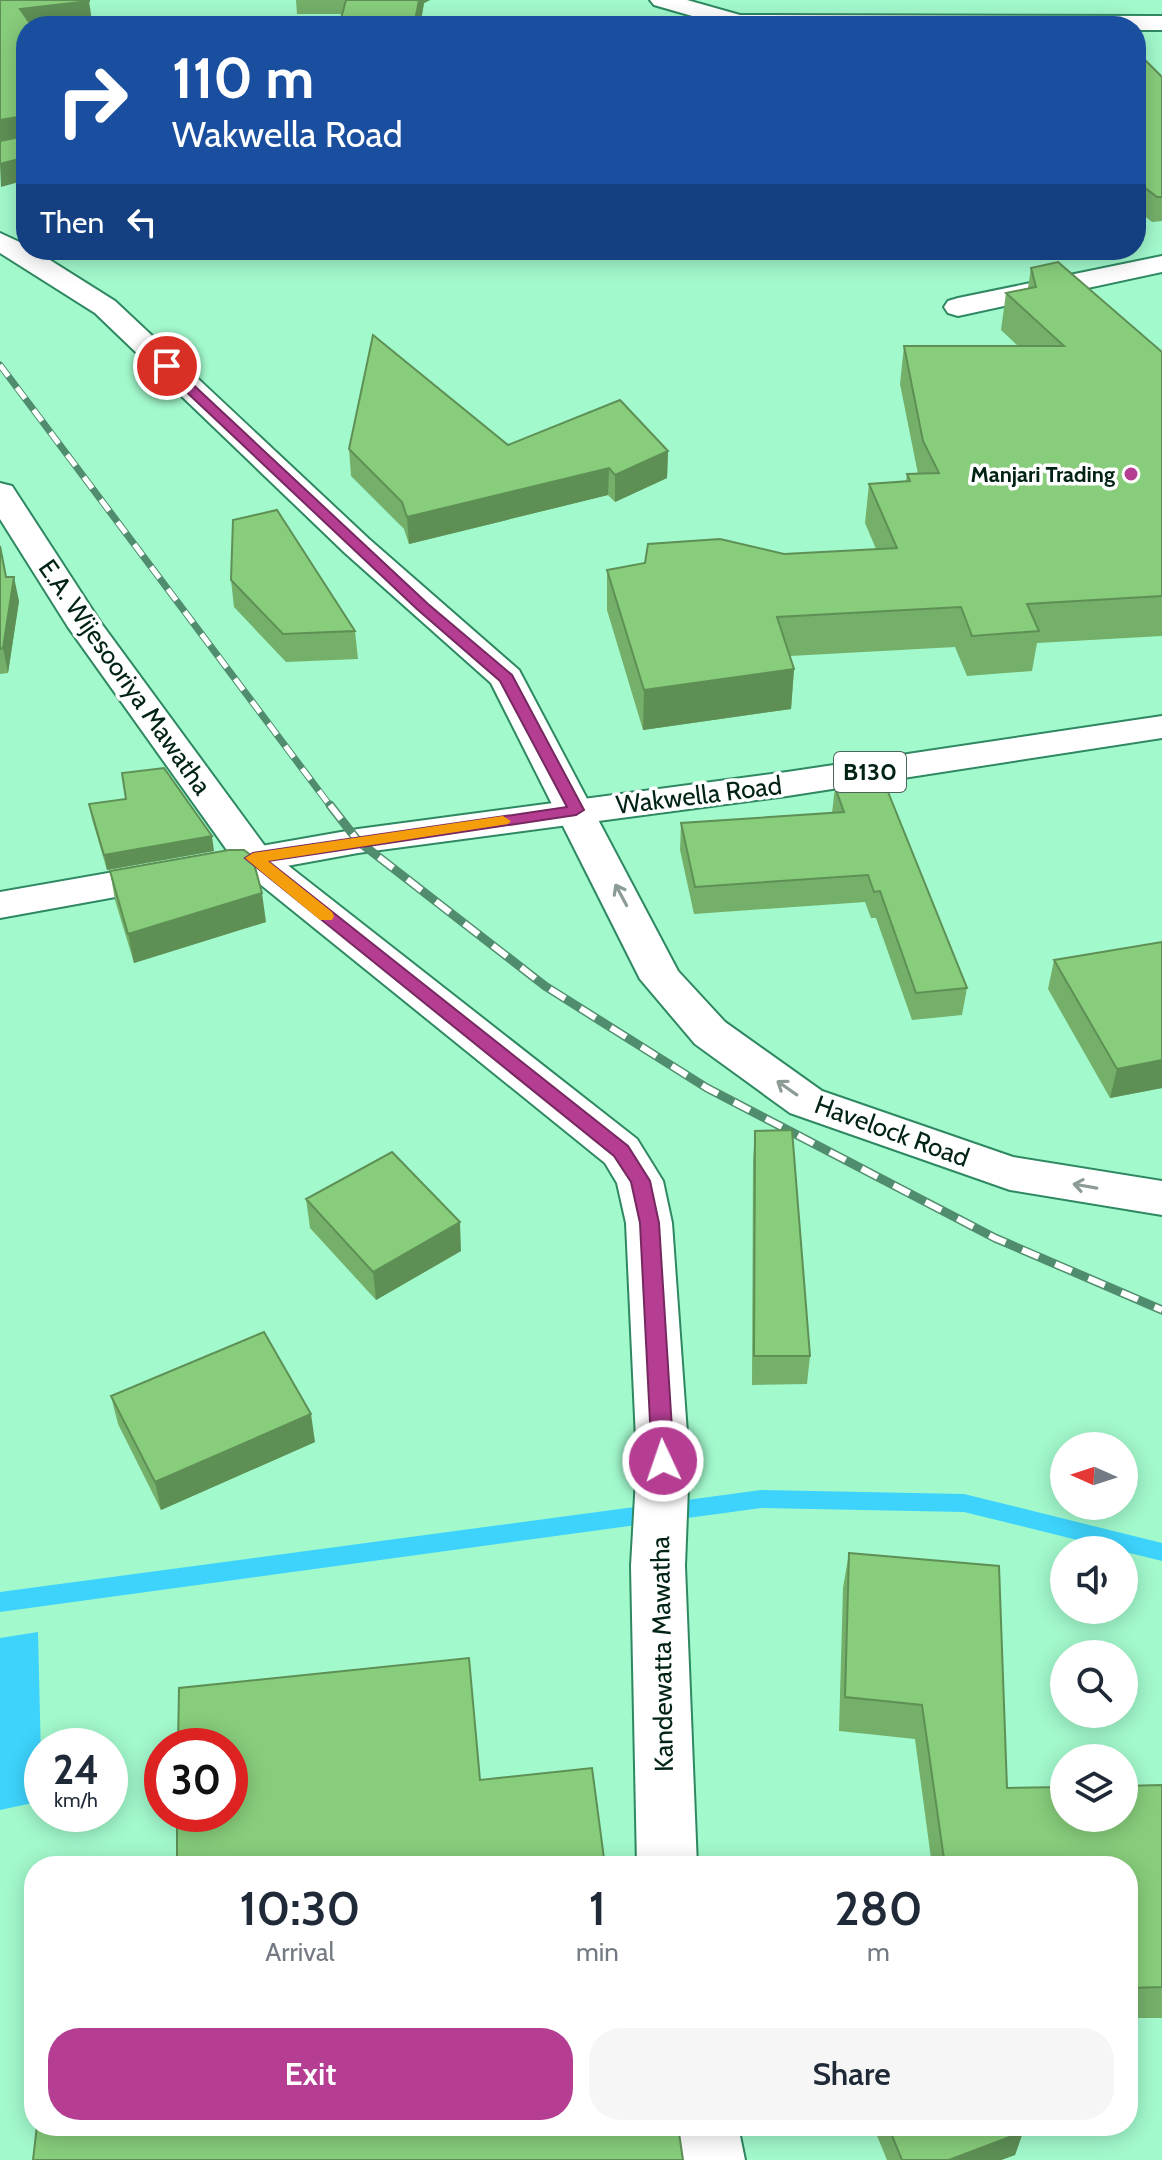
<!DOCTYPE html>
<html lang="en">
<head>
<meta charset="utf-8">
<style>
  :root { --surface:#fff; --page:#f6f6f7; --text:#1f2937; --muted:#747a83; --accent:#b53e93 }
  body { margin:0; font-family:Cabin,sans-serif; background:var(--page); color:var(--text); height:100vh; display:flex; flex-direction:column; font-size:30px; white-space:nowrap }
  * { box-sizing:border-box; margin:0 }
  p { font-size:26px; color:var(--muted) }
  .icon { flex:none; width:44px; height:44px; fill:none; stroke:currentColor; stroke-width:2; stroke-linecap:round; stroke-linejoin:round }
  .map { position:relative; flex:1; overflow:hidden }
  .details { position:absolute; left:24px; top:1856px; width:1114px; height:280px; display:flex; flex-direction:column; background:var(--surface); border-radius:32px; box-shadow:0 4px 20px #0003 }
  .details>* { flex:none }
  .guide { position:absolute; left:16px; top:16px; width:1130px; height:244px; border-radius:32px; box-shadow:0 4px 20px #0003; background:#1a4fa0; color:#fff; overflow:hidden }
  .needle { width:52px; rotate:273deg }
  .buttons { position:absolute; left:1050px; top:1432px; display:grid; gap:16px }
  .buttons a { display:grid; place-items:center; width:88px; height:88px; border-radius:50%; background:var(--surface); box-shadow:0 4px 20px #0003; font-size:40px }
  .speed { position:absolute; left:24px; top:1728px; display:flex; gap:16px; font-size:40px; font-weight:700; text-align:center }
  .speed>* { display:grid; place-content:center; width:104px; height:104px; border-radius:50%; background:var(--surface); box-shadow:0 4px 20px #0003; line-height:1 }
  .speed small { font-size:20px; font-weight:400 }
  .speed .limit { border:12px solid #d22; background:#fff; color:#111 }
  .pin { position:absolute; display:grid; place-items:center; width:68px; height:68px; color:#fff; margin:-34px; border:4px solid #fff; border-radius:50%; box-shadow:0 2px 8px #0007 }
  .me { position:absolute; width:88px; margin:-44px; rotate:357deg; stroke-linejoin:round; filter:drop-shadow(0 0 6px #0008) }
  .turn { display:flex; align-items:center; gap:28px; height:168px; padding:0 24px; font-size:36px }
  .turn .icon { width:104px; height:104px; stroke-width:2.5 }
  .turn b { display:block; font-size:56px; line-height:68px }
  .then { display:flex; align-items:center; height:76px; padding:0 24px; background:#0003; gap:16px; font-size:30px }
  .eta { display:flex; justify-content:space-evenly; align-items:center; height:136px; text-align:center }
  .eta b { font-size:48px; font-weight:600; line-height:56px }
  .primary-button { display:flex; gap:16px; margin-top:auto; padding:16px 24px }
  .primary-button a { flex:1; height:92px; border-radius:32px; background:var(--accent); color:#fff; font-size:32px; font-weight:600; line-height:92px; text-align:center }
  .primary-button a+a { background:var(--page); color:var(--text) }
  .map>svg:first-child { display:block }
  .water { fill:#3dd3fc }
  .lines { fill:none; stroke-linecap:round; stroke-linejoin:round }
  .stream { fill:#3dd3fc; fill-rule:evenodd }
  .street-casing { stroke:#2e8861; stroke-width:4 }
  .secondary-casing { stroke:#2e8861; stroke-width:4 }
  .primary-casing { stroke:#2e8861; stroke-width:4 }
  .street { fill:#fff; fill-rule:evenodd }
  .secondary { fill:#fff; fill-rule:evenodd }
  .primary { fill:#fff; fill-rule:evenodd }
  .rail-far1-casing { stroke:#508d6e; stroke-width:7 }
  .rail-casing { stroke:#508d6e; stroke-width:9 }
  .rail-far1 { stroke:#fff; stroke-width:5; stroke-dasharray:14; stroke-linecap:butt }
  .rail { stroke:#fff; stroke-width:6; stroke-dasharray:18; stroke-linecap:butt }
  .wall { fill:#74b06a }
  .shaded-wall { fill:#5e9056 }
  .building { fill:#87cd7b; stroke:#5e9056; stroke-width:2 }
  .oneway { stroke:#8c9c95 }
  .route { fill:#b53e93; stroke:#762860; stroke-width:2 }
  .slow { fill:#f59e0b }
  .poi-dot { fill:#b53e93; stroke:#fff; stroke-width:3 }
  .labels { text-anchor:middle; stroke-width:7; stroke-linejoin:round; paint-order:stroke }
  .far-poi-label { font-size:22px; font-weight:bold; fill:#002313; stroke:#fff; text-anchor:end }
  .shield { fill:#fff; stroke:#4c655a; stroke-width:2 }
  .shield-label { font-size:24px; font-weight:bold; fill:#002313 }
  .street-label { font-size:26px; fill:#002313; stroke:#fff }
</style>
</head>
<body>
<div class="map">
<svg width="1162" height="2160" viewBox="0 0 1162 2160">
  <rect width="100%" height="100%" fill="#a2f9cc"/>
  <!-- water -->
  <path class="water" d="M38,1632L42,1801L0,1810V1638Z"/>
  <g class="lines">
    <!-- stream -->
    <path class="stream" d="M761,1490L964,1494L1162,1543V1561L964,1512L761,1508L0,1612V1592Z"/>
    <!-- street casing -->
    <g class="street-casing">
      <path id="street" d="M0,233L26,245V250H34L115,301L369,539L519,670L678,971L725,1022L822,1091L1013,1157L1162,1181V1215L1010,1190L790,1113L695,1044L640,979L491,683L345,553L95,313L0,253Z
        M1162,256V272L958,316L948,313L944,307L948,301L958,298Z
        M253,845L267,849L637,1139L663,1181L672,1223L689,1461L685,1566L697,1866H637L631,1566L637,1461L626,1223L617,1183L605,1163L239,867L233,858L239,849Z
        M674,2126H738L745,2160H681Z"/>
    </g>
    <!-- secondary casing -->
    <g class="secondary-casing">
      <path id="secondary" d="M650,0H687L740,15L1162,16V30H1136V26H727L654,5Z
        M0,483L12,486L101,623L267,849L273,858L267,867L253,871L239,867L68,627L0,519Z"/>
    </g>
    <!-- primary casing -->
    <g class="primary-casing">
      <path id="primary" d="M1162,716V738L787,796L358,853L0,918V892L358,829L787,772Z"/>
    </g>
    <!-- street -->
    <use href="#street" class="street"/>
    <!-- secondary -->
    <use href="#secondary" class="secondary"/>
    <!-- primary -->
    <use href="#primary" class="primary"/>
    <!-- rail-far1 casing -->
    <g class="rail-far1-casing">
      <path id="rail-far1" d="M0,365L331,807"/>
    </g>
    <!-- rail casing -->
    <g class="rail-casing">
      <path id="rail" d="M330,805L358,841L545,986L707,1088L995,1238L1162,1310"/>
    </g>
    <!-- rail-far1 -->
    <use href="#rail-far1" class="rail-far1"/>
    <!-- rail -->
    <use href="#rail" class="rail"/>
  </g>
  <!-- wall -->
  <path class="wall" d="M296,0H430L424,3L420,26H339L343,14H297Z
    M1136,51L1162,77V221L1152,222L1136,209Z
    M1031,268L1162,352V636L1037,643L1032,671L967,676L955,647L790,656L794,669L791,709L643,730L607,610V570L784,554L876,549L865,523L869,484L906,481L907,474H918L900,384L904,346H1018L1001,330L1006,293L1028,288Z
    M508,445L668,451L667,478L615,502L608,495L409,544L404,529L351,476L349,449Z
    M0,546L6,577L19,601L8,673L0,674Z
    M231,580L355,631L358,659L286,662L234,607Z
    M835,787L967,988L962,1015L912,1020L876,918H871L865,902L694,914L680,850L681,823L832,813Z
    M89,804L214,851L107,870L92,819Z
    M110,871L266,922L134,963L115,900Z
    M1162,942V1088L1110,1098L1048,989L1054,960Z
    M755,1131L810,1356L807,1384L752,1385L753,1160Z
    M306,1199L461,1251L376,1300L310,1228Z
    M111,1396L315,1442L161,1510L118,1424Z
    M849,1553L1007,1788L1162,1785V2018H1128V1866H932L915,1739L839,1731L843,1588Z
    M873,2126H1020L1023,2132L1015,2155L1001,2160H887Z"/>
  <!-- shaded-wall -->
  <path class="shaded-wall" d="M419,0H430L424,3L420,26H414Z
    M89,1L92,21L51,26H26L20,9Z
    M24,116L26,138L0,143V120Z
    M26,157V180L1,187L0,164Z
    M668,451L667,478L615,502V475Z
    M609,468L608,495L409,544L407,517Z
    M14,577L19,601L8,673L3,648Z
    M794,669L791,709L643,730L644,690Z
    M212,836L214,851L107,870L104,855Z
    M262,893L266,922L134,963L128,934Z
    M1162,1060V1088L1110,1098L1117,1069Z
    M460,1222L461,1251L376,1300L373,1272Z
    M311,1414L315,1442L161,1510L155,1482Z
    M1023,2132L1015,2155L1001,2160H949Z"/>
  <!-- building -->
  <path class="building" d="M0,0H89V1L20,9L32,26H26V157L0,164V141L25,136L24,116L0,120Z
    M346,0H419L414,26H339Z
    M1136,51L1162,77V197H1157L1136,181Z
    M1058,262L1162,352V596L1027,604L1039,631L972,636L961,607L777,617L794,669L644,690L607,570L645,563L648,544L720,539L784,554L897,548L869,484L910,481L907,474L939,473L923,441L904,346H1064L1006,293L1036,287L1031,268Z
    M373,335L508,445L620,400L668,451L615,475L609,468L407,517L402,502L349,449Z
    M277,510L355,631L283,634L231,580L233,520Z
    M0,546L6,577H14L3,648L0,649Z
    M164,768L212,836L104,855L89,804L126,799L122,773Z
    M884,782L967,988L916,993L880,891L874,892L868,875L695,887L681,823L844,812L835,787Z
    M229,850H244L252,856L262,893L128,934L110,871Z
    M1162,942V1060L1117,1069L1054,960Z
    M792,1130L810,1356H754L755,1131Z
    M392,1152L460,1222L373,1272L306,1199Z
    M264,1332L311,1414L155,1482L111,1396Z
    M849,1553L999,1566L1007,1788L1064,1787V1818H1124V1786L1162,1785V1987L1128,1988V1866H945L922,1705L845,1697Z
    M469,1658L480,1780L592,1768L605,1866H177V1814H230V1746H178L179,1688Z
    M37,2126H678L683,2160H33Z
    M888,2126H1020L1023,2132L949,2160H902Z"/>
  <!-- one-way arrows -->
  <defs><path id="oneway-shaft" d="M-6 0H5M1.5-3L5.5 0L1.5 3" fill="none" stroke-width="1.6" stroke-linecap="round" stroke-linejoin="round" transform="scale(2)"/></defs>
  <g class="oneway">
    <use href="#oneway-shaft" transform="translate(621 895) rotate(-118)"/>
    <use href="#oneway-shaft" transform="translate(787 1088) rotate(-145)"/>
    <use href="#oneway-shaft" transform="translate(1085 1186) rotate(-170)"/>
  </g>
  <!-- route -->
  <path class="route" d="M162,364H171L428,604L512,675L584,810L576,815L268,861L628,1146L650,1181L659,1223L674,1461L671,1467L663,1470L655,1467L652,1461L640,1223L631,1182L614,1156L245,858L253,853L567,807L500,681L418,610L162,369Z"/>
  <!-- slow -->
  <path class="slow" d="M503,816L511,821L508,824L268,861L332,912L334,916L332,920H320L245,858L253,853Z"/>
  <!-- markers -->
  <circle class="poi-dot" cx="1131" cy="474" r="8"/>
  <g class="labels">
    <!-- far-poi labels -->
    <g class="far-poi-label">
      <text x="1115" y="482">Manjari Trading</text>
    </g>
    <!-- shield labels -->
    <rect class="shield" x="834" y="752" width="72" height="40" rx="6"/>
    <g class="shield-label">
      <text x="870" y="780">B130</text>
    </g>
    <!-- street labels -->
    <g class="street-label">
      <text transform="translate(125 677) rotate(55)" y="9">E.A. Wijesooriya Mawatha</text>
      <text transform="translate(699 795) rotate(-7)" y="9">Wakwella Road</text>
      <text transform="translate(892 1131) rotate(20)" y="9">Havelock Road</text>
      <text transform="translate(662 1654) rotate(-91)" y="9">Kandewatta Mawatha</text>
    </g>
  </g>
</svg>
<div class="buttons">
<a><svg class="needle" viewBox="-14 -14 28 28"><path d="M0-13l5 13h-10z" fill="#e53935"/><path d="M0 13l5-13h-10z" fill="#747a83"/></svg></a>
<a><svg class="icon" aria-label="sound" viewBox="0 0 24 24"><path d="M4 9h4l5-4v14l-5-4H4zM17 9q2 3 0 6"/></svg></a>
<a><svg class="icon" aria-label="search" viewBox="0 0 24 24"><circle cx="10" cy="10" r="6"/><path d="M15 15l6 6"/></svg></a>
<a><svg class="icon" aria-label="layers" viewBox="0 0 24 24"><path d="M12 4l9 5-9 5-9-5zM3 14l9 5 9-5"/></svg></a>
</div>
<div class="speed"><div>24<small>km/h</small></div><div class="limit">30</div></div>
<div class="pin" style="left:167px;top:366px;background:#d93025"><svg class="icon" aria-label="arrive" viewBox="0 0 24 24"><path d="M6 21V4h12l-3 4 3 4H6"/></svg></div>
<svg class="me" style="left:663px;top:1461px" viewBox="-20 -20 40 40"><circle r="17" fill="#b53e93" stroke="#fff" stroke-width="3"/><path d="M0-11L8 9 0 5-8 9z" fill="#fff"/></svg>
<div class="guide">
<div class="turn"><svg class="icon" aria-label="right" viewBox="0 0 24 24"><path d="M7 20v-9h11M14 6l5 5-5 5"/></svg><div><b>110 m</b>Wakwella Road</div></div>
<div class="then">Then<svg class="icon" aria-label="left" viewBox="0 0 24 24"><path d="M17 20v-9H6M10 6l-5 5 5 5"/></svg></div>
</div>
<section class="details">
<div class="eta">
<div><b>10:30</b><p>Arrival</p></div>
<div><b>1</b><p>min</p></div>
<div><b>280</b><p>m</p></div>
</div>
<div class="primary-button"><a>Exit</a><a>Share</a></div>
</section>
</div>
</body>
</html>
